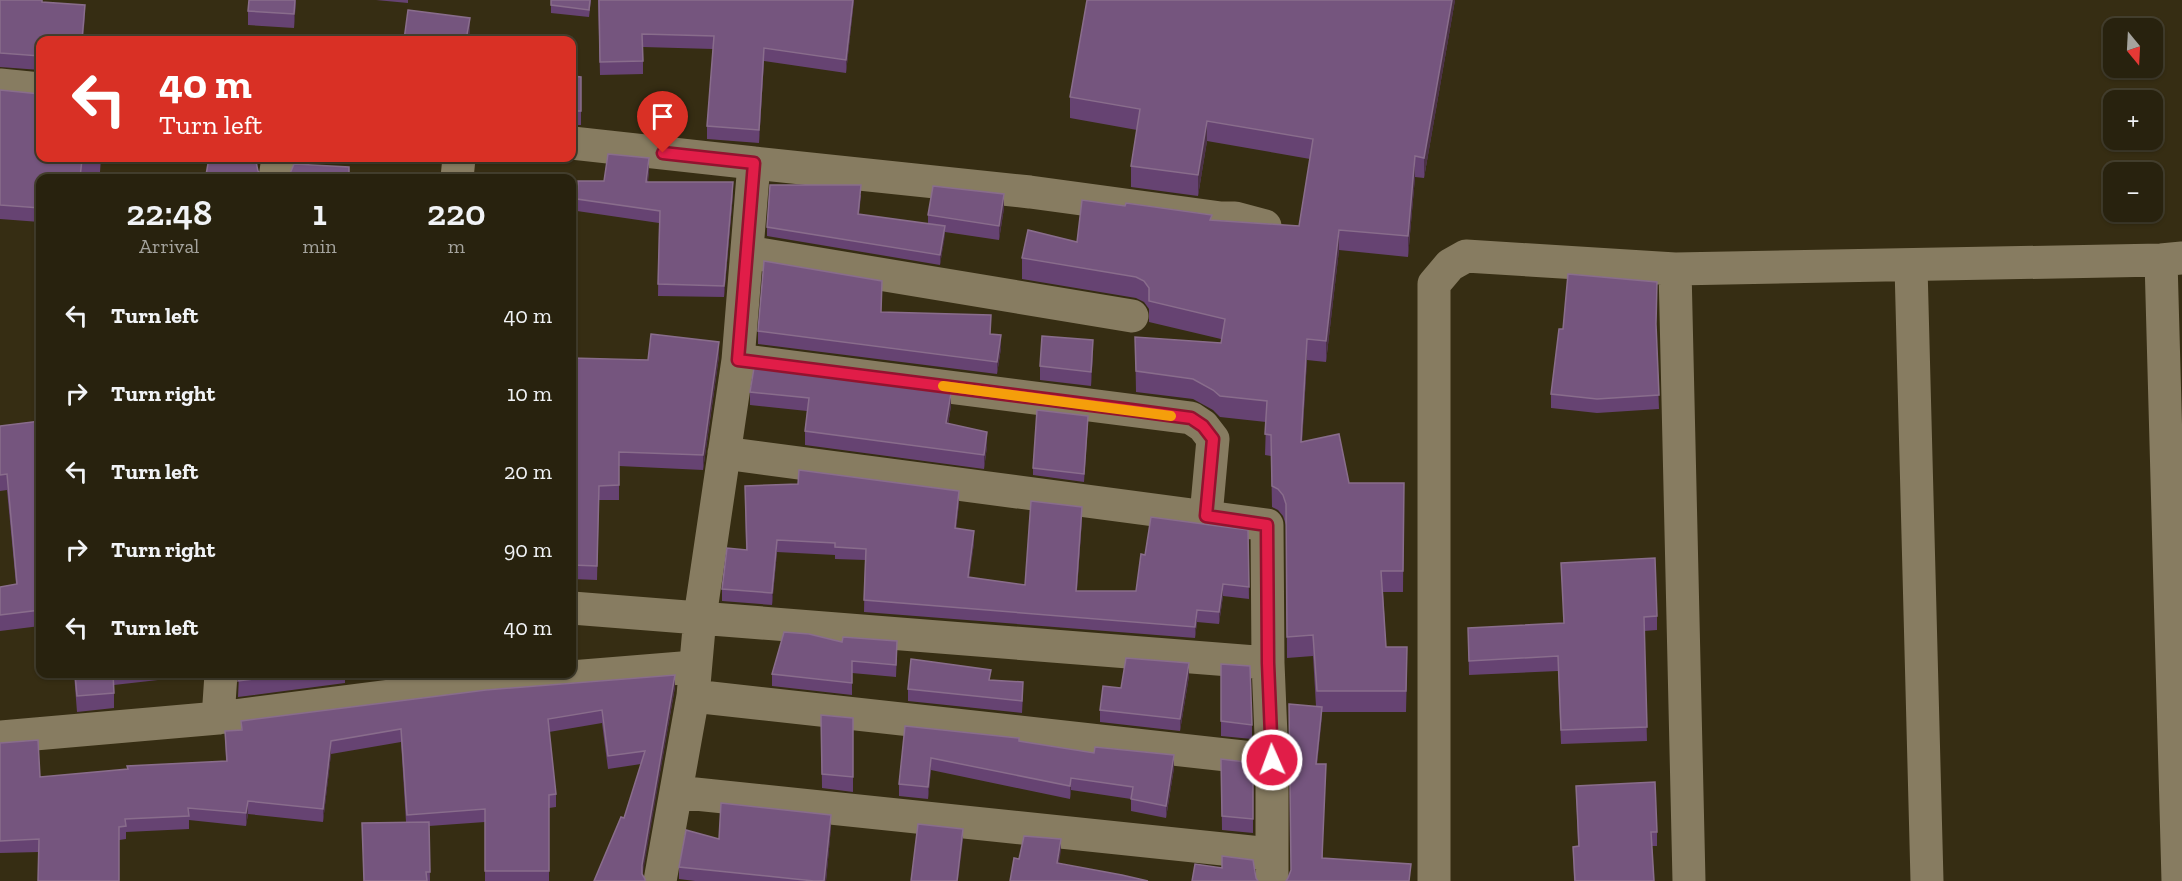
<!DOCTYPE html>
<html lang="en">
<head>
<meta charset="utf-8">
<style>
  :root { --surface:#28220e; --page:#302a17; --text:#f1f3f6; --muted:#a5a49e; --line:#443f2e }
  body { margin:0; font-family:"Zilla Slab",serif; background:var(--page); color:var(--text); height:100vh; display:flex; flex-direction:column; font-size:22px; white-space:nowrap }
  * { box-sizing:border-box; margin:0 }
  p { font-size:20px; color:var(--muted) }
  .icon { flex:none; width:33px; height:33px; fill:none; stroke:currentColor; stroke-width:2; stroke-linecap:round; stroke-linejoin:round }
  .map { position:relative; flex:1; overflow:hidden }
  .drawer { position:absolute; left:36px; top:174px; width:540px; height:504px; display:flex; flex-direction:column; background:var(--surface); border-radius:12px; box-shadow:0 2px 4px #0004,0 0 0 2px var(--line) }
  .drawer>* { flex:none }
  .top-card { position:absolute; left:36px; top:36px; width:540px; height:126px; border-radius:12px; box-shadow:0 2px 4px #0004,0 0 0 2px var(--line); background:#d93025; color:#fff; overflow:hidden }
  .needle { width:39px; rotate:162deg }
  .tools { position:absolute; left:2103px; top:18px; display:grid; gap:12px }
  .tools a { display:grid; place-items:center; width:60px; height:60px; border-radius:12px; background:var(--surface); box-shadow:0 2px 4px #0004,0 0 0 2px var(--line); font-size:30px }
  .pin { position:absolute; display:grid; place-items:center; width:51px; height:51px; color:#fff; margin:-62px -26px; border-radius:50% 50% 50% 0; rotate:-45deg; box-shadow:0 0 6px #0007 }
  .pin .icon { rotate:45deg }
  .me { position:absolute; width:66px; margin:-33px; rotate:358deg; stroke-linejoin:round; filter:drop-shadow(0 0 4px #0008) }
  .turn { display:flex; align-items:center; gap:21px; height:126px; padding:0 24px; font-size:27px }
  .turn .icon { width:78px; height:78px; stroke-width:2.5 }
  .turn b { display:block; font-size:42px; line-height:51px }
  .eta { display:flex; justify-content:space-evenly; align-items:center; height:102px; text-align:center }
  .eta b { font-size:36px; font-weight:600; line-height:42px }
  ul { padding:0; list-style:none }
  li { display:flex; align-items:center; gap:18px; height:78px; padding:0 24px }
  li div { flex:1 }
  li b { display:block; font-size:22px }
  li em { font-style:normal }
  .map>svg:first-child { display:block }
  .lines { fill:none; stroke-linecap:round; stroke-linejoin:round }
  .street { stroke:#877c61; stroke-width:33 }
  .wall { fill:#664372 }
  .shaded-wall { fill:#4c3247 }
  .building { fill:#75557e; stroke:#896d8c; stroke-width:1.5 }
  .route-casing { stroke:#92132f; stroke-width:15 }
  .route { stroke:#e11d48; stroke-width:10 }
  .slow { stroke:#f59e0b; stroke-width:10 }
</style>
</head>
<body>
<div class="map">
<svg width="2182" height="881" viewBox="0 0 2182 881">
  <rect width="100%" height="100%" fill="#362d13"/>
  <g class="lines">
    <!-- street -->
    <path class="street" d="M0,85L40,89
      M572,143L754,163L738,360L700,617L693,696L660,881
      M754,163L1030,192L1221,218H1235L1265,226
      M275,178L278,158
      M457,178L459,158
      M747,252L1132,316
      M2161,260L2178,881
      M1911,266L1927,881
      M1675,269L1689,881
      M738,360L1191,418L1203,426L1213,439L1206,516
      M724,453L1267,525L1268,663L1272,760V881
      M572,608L1268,663
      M693,696L1272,760
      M218,718L221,674
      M0,737L218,718L484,684L694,667
      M676,792L1271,854
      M1434,881V284L1450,265L1466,256L1675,269L2161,260L2182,258"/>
  </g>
  <!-- wall -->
  <path class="wall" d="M0,0L42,2L85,18L40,40V70L0,67Z
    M296,0L294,28L248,25V11Z
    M376,0H408V3Z
    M591,0L589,17L551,13V5Z
    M598,0H854L846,73L764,61L759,143L707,139V126L713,49L643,47V74L600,75Z
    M1455,0L1424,178L1415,177L1408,257L1339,250L1326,362L1307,360L1302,442L1349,483H1404L1403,592H1383L1386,647L1407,668L1406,712H1322L1317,764L1323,858L1288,878L1291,870L1316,706L1313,656L1287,658L1286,525L1283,516L1278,510L1272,507L1271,456L1265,455L1266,422L1220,417L1213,410L1193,399L1136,392L1135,337L1221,343V339L1149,322V309L1144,302L1136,298L1022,279V258L1077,242L1212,220L1299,226L1310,159L1207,141L1198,196L1131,187V166L1137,130L1070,118V97Z
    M572,76L581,77V125H572Z
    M0,90L101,158L100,172H82L81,178H40V222L0,219Z
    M209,158H258L257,167L258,171L264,178H206Z
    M649,170L648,182L733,194L724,297L658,296L659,223L577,211V199L604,181Z
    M861,195L859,215L928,224V215L1004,208L999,240L945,232L940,265L767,236V227Z
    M881,312L990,334L1001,348L997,374L758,344V331Z
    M1656,327L1659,409L1597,413L1551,408V394L1563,329Z
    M1093,354L1091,386L1040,380V366Z
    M719,356L703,470L619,466V500H599L597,580L572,579V358L648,360Z
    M750,392L951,406L948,424L987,446L984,469L805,445V431L807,411L750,405Z
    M40,421V626L0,631V587L16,584L7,490L0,491V426Z
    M1088,424L1084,482L1033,475V468Z
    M745,498L959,503L956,529L974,543L969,577L1025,585L1082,519L1077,591H1136L1145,555L1248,530L1249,599L1223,596L1219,624L1197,622L1195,638L864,612L865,560L835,559V555L777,552L772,605L722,601V589L746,550Z
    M1561,563L1657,616V630L1644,631L1647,741L1561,744L1558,671L1469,675L1468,628L1564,623Z
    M842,642L897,652L896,677L852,673V695L772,686V674Z
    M1221,664L1252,725V739L1221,736Z
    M74,674H203L202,675L114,685V708L77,712Z
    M239,674H345V683L238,697Z
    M1189,676L1180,731L1100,722V710L1121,688Z
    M991,680L1023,694L1022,713L908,701V689Z
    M675,687L642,874L594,881L624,818L641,764L608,769L602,723L549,732L556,794V807L549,808V881H485V822L429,826L430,881H363L406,822L401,742L331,754L323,822L248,814L246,826L189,820V829L126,832V839L39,852L0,853V743L40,777L226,761L225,731L241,730V721Z
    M821,715L853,718V792L822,788Z
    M905,726L1019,741L1174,768L1166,818L1131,811V799L1071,790L1070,799L931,770L928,799L899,796V784Z
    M1221,759L1253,763V833L1222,830Z
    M1576,786L1657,832V846H1652L1654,881H1574L1573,847L1578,846Z
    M831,827L826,881H695L679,879V867L719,839Z"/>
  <!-- shaded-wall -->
  <path class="shaded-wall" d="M295,0H296L294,28V14Z
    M853,0H854L846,73V60Z
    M1452,0H1455L1424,178V158Z
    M85,5V18L83,40H82Z
    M470,18V33L468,40H466Z
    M764,48V61L759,143V130Z
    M1207,121V141L1198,196V175Z
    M1415,156V177L1408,257V236Z
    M649,158V170L646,193V182Z
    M733,182V194L724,297V286Z
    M1004,194V208L999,240V226Z
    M945,226V236L940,265V255Z
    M1339,230V250L1326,362V341Z
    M1001,335V348L997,374V362Z
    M1307,339V360L1301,463V442Z
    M1093,340V354L1091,386V372Z
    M719,342V356L703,470V455Z
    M951,393V406L946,437V423Z
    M987,432V446L984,469V455Z
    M959,491V503L955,540V528Z
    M1082,507V519L1076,603V591Z
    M974,531V543L968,589V577Z
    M777,540V552L772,605V593Z
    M1223,584V596L1219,624V612Z
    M1197,610V622L1195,638V627Z
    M1189,663V676L1180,731V719Z
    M675,675V687L642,878V865Z
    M1322,707V718L1316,776V764Z
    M331,741V754L323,822V809Z
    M1174,755V768L1166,818V806Z
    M931,758V770L928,799V787Z
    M1071,778V790L1070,799V786Z
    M248,801V814L246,826V813Z
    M831,815V827L826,881H824Z
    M963,829V841L958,881H957Z
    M1061,839V851L1057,875V863Z"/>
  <!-- building -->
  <path class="building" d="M0,0H42V2L85,5L82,40H40V56L0,53Z
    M249,0H295L294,14L248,11Z
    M551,0H590L589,10L551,5Z
    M599,0H853L846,60L764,48L759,130L707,126L714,36L642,34L643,61L600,62Z
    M1087,0H1452L1424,158L1415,156L1408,236L1339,230L1326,341L1307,339L1301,442L1339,434L1349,483H1404L1403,571H1381L1386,647H1407L1406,691H1317L1313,635L1287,637L1286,504L1283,495L1278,489L1272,486L1271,435L1265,434L1267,401L1220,396L1213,390L1193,379L1136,371L1135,337L1221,343L1225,319L1149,301V288L1144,281L1136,277L1022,258L1028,230L1077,242L1082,200L1125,206L1126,203L1212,215L1210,220L1299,226L1313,139L1207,121L1198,175L1131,166L1140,109L1070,97Z
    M408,10L470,18L466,40H404Z
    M572,76L581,77V111H572Z
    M0,90L40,94V158H100V159H82L80,178H40V208L0,205Z
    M608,154L649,158L646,182H733L724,286L658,284L660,211L577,199L578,181H604Z
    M209,158H256V162L258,171L264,178H217V177L206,175Z
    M294,164L349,167V178H285L289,176Z
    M770,185H861L858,214L945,226L940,255L767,227Z
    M933,186L1004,194L999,226L928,215Z
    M764,261L882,281L881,312L991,315L990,334L1001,335L997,362L758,331Z
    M1568,274L1657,282L1656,324L1659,395L1597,399L1551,394L1559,329H1563Z
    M651,334L719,342L703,455L619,452V485L599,486L597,566L572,565V358L648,360Z
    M1042,336L1093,340L1091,372L1040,366Z
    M754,368L951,393L946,423L987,432L984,455L805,431L809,398L750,392Z
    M1037,410L1088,416L1084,474L1033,468Z
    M40,421V610L0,615V587L17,584L7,474L0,475V426Z
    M799,470L959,491L955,528L974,531L968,577L1025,585L1031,501L1082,507L1076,591H1136L1141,554L1145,555L1151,517L1248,530L1249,587L1223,584L1219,612L1197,610L1195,627L864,600L866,549L835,547V543L777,540L772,593L722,589L727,548L747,550L745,486L798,484Z
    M1655,558L1657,616L1644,617L1647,727L1561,730L1558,656L1469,661L1468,628L1564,623L1561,563Z
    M784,632L809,634L842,642L843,637L897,641L896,665L852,661V683L772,674Z
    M1126,658L1189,663L1180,719L1100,710L1103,686L1121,688Z
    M911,659L991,670L989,680L1023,682L1022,701L908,689Z
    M1221,664L1250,666L1252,725L1221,721Z
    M75,674H113L114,693L77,696Z
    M239,674H295L238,681Z
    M675,675L642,865V874L645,879V881H594L621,817L624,818L645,751L608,756L602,710L548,719L556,794L549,795V871H485V809L407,815L401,729L331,741L323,809L248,801L246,813L188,808L189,816L125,819L126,826L119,827V881H38L39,839L0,841V743L38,740L40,777L128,769L127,766L227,761L225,731L242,730L241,721L486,690Z
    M1289,704L1322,707L1316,764H1326L1322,858L1411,864L1409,881H1286L1288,878L1291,870Z
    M821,715L853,718V777L822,774Z
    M905,726L1019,738V741L1094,753L1095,747L1174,755L1166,806L1131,799L1133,787L1071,778L1070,786L931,758L928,787L899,784Z
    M1221,759L1253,763V819L1222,816Z
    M1655,782L1657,832H1651L1654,881H1575L1573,847L1579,846L1576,786Z
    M721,803L831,815L824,881H814L679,867L686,830L719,839Z
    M429,822L430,872H426L427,881H364L362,823Z
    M918,824L963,829L957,881H911Z
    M1024,836L1061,839L1057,863L1122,875L1148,881H1010L1014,858L1019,859Z
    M1222,856L1253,860L1256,878L1258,881H1192L1195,864L1222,868Z"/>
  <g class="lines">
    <!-- route casing -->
    <g class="route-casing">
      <path id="route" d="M663,153L754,163L738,360L1131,410L1191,418L1203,426L1213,439L1206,516L1267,525L1268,663L1272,760"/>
    </g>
    <!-- route -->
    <use href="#route" class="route"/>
    <!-- slow -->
    <path class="slow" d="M943,386L1171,416"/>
  </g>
</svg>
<div class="tools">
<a><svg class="needle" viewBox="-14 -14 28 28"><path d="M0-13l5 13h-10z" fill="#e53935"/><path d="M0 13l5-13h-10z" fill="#a5a49e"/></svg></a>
<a>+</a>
<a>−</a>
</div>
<div class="pin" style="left:663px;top:153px;background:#d93025"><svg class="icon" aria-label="arrive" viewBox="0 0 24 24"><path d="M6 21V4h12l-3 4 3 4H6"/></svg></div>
<svg class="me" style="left:1272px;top:760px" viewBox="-20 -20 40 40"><circle r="17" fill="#e11d48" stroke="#fff" stroke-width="3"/><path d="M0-11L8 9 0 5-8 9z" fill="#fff"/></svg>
<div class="top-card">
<div class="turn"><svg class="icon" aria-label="left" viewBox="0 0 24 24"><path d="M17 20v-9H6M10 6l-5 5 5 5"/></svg><div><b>40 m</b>Turn left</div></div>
</div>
<section class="drawer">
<div class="eta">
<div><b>22:48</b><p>Arrival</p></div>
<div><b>1</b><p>min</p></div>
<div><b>220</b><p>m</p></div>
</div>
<ul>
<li><svg class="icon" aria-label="left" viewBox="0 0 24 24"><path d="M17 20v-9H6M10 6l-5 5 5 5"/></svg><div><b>Turn left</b></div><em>40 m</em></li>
<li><svg class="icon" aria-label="right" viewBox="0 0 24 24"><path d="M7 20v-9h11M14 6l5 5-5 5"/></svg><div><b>Turn right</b></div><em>10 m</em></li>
<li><svg class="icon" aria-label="left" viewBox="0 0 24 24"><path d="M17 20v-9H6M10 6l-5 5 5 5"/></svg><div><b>Turn left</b></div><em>20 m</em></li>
<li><svg class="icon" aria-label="right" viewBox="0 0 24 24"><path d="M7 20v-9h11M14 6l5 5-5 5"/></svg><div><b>Turn right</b></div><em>90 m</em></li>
<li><svg class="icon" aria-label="left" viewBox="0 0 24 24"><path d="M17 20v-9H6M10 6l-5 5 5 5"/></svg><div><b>Turn left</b></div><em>40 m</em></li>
</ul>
</section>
</div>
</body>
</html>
